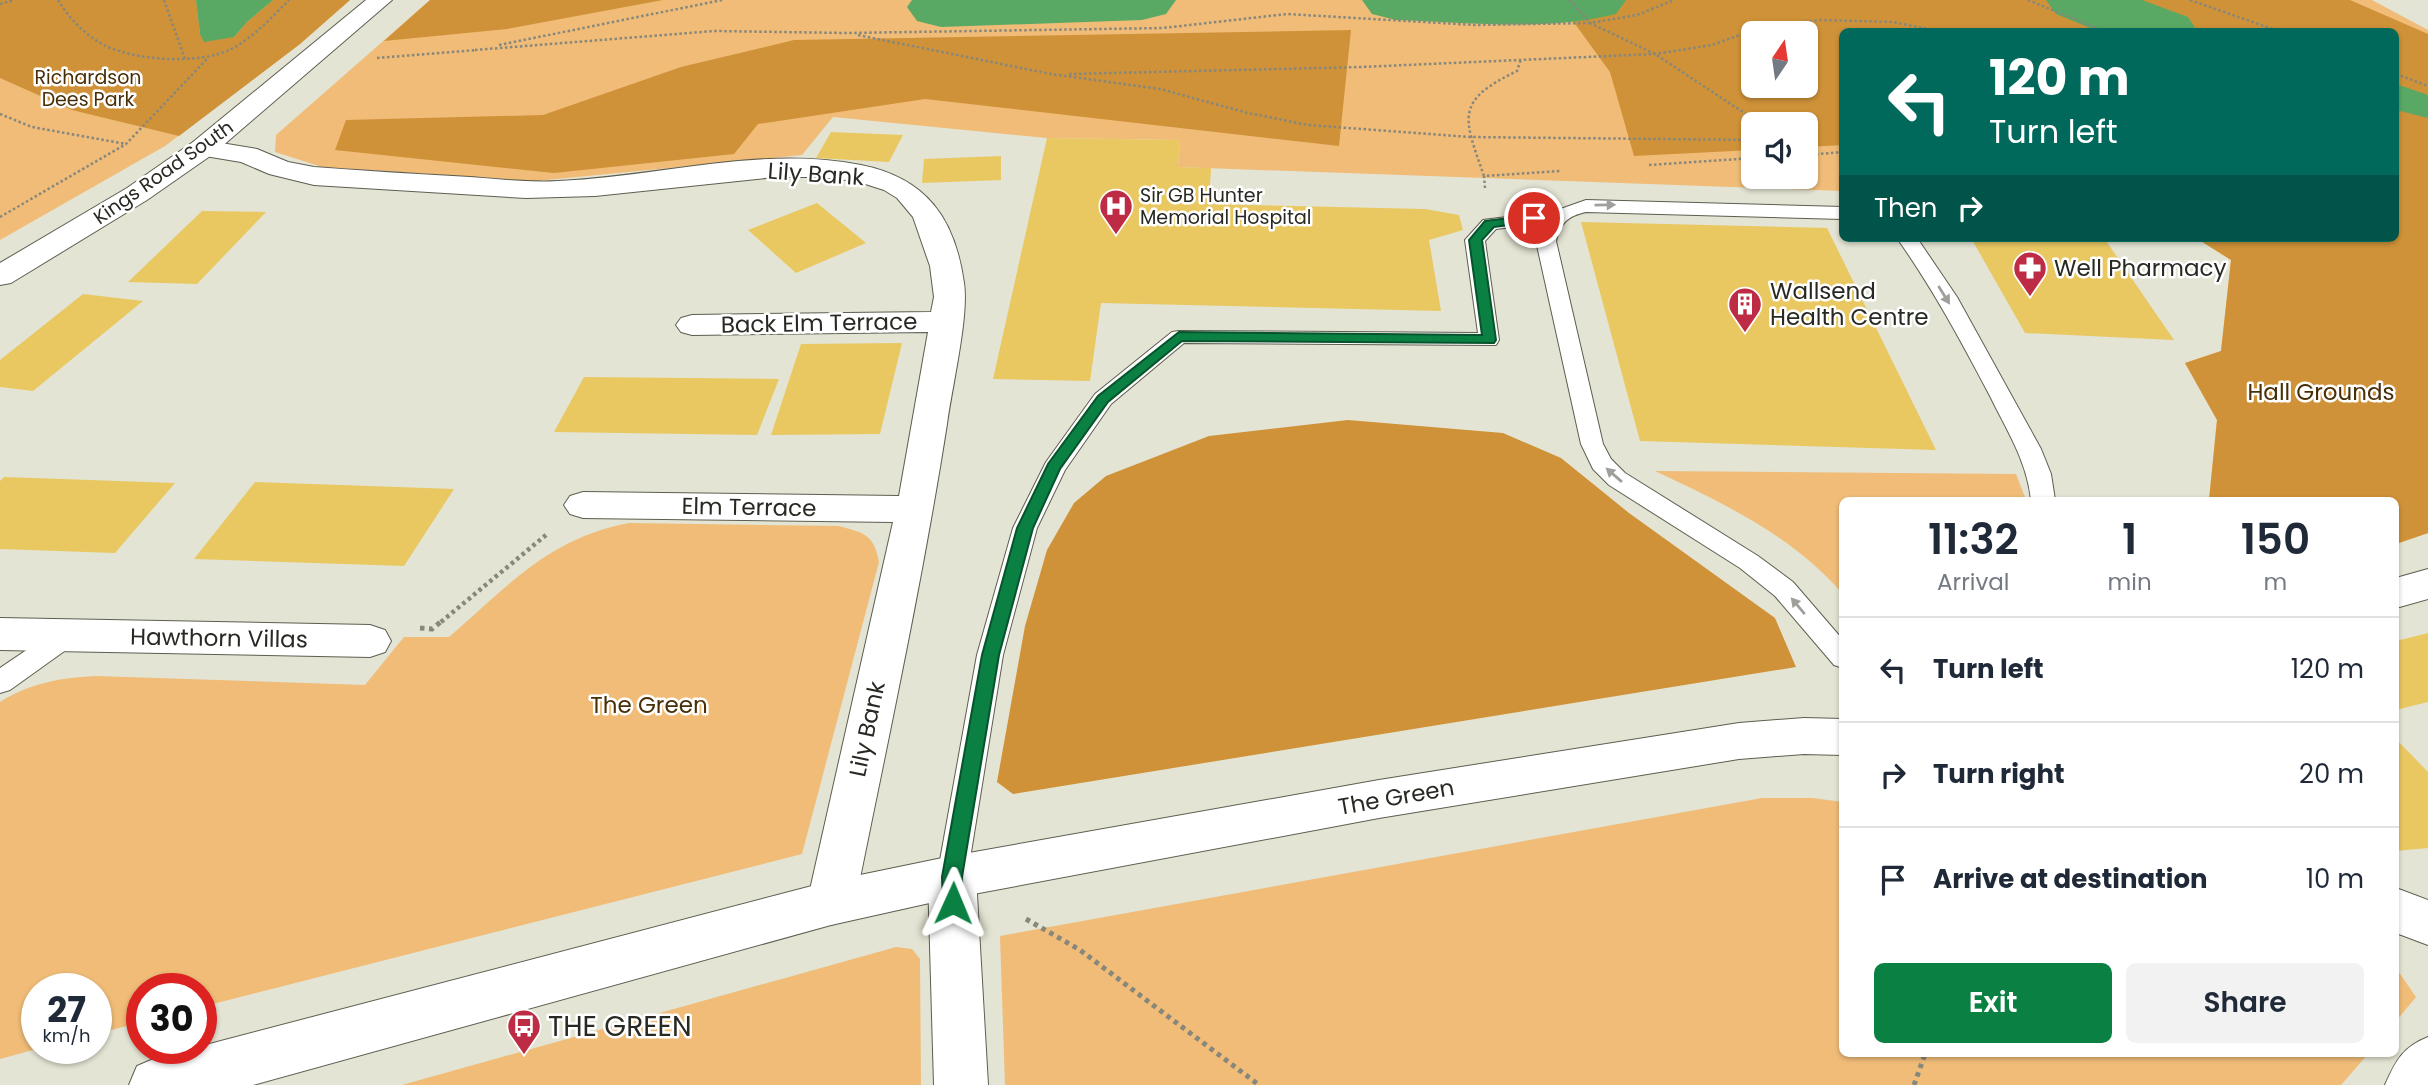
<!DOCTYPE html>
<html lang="en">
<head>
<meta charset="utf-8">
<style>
  :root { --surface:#fff; --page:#f2f2f3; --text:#1f2937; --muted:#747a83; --line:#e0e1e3; --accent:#0b8043 }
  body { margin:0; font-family:Poppins,sans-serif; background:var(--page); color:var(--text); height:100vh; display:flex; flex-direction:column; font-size:26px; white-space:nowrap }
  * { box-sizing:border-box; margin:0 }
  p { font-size:23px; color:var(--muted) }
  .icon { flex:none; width:38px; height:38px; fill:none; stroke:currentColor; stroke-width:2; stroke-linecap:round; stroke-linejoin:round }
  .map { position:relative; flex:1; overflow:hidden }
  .side { position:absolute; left:1839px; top:497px; width:560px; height:560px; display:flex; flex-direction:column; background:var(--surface); border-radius:10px; box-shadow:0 2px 5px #0004 }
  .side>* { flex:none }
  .hud { position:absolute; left:1839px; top:28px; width:560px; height:214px; border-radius:10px; box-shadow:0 2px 5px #0004; background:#00695c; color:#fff; overflow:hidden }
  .needle { width:46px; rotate:13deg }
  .tools { position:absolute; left:1741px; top:21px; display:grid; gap:14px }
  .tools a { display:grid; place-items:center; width:77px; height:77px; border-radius:10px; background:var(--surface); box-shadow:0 2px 5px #0004; font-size:35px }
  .speed { position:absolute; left:21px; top:973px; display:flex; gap:14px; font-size:35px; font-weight:700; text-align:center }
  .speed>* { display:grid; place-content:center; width:91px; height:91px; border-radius:50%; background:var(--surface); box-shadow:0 2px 5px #0004; line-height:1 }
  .speed small { font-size:18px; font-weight:400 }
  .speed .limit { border:10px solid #d22; background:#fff; color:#111 }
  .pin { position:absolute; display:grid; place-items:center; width:60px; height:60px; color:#fff; margin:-30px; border:4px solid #fff; border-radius:50%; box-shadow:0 2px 7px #0007 }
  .me { position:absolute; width:77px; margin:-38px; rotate:1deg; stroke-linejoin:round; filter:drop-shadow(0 0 5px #0008) }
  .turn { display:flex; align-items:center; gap:24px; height:147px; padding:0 35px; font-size:32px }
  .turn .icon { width:91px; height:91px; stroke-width:2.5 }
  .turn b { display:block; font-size:49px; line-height:60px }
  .then { display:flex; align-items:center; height:66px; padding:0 35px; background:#0003; gap:14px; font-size:26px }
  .eta { display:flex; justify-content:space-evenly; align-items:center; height:119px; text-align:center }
  .eta b { font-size:42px; font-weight:600; line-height:49px }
  .primary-button { display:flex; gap:14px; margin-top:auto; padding:14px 35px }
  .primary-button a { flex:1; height:80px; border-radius:10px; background:var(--accent); color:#fff; font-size:28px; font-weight:600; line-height:80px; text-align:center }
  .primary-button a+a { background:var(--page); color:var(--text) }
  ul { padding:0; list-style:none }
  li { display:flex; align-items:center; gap:21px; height:105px; padding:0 35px; border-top:2px solid var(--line) }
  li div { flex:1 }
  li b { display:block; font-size:26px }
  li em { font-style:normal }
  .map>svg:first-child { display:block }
  .green { fill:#f0bc78; fill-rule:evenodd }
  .forest { fill:#cf9238; fill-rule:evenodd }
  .water { fill:#59a965 }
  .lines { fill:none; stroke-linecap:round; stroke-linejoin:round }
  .river { fill:#59a965; fill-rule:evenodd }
  .building { fill:#e9c862 }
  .lane-casing { stroke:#5d5e50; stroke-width:2 }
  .street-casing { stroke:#5d5e50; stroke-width:2 }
  .secondary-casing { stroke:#5d5e50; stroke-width:2 }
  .path-far2 { stroke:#87877c; stroke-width:2.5; stroke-dasharray:2.5 2.5; stroke-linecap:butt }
  .path-far1 { stroke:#87877c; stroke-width:4.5; stroke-dasharray:3.5 3.5; stroke-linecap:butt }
  .path { stroke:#87877c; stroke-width:5; stroke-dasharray:4.5 4.5; stroke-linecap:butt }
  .lane { fill:#fff; fill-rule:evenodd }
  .street { fill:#fff; fill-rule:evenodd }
  .secondary { fill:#fff; fill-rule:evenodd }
  .oneway { fill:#9f9f9c }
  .route { fill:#0b8043; stroke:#07532c; stroke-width:2 }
  .labels { text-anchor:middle; stroke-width:5; stroke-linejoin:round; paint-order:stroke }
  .far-park-label { font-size:19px; fill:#482f08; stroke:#fff }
  .far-street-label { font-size:19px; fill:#292923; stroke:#fff }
  .far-poi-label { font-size:19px; fill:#292923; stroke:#fff; text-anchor:start }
  .street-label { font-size:23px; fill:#292923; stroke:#fff }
  .poi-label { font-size:23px; fill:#292923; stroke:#fff; text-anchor:start }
  .park-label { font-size:23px; fill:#482f08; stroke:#fff }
  .near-poi-label { font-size:28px; fill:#292923; stroke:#fff; text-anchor:start }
</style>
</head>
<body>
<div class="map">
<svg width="2428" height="1085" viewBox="0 0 2428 1085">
  <rect width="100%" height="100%" fill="#e3e4d3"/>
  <!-- green -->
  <path class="green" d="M0,0H350L300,44L165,146L0,240Z
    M430,0H2372L2428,30V533L2396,544V500H2209L2217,420L2185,363L2221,351L2231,260L2196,238H2396V32H1843V191L1178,167L1180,140L1047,138L833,117L802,155L536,181L322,167L275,152L276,135ZM1754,33H1806V86H1754ZM1754,124H1806V177H1754Z
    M1655,471L2016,474L2026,500H1843V594C1791,535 1725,504 1655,471Z
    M629,523L839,526C864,533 874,534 879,562L802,854L201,1007V989H142V1022L96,1034V989H37V1048H40L0,1059V702C30,683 60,678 95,676L365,685L404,637H449C508,586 549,538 629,523Z
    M1762,798H1812L1843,802V1054H2368L2341,1085H1005L1000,936Z
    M896,947L912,949L920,959L921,1085H402Z
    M2396,968L2416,997L2396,1021Z"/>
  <!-- forest -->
  <path class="forest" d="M0,0H196L200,34L234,37L247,22L273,0H350L300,44L179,136L72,110L0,78Z
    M430,0H663L507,29L384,41Z
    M1535,0H2350L2428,34V533L2396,544V500H2209L2217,420L2185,363L2221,351L2231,260L2196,238H2396V32H1843V145L1806,147V124H1754L1753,150L1634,156L1610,72L1570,17ZM1754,33H1806V86H1754Z
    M1351,30L1339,146L925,99L758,124L734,154L554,173L335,150L346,120L543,115L681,67L794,40Z
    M1348,420L1503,433L1561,458L1629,513L1775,618L1796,667L1013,794L997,782L1025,626L1047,550L1074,503L1106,476L1209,436Z"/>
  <!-- water -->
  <path class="water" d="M196,0H273L247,22L234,37L204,42L200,34Z
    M2396,84L2428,95V118L2396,110Z"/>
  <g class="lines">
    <!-- river -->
    <path class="river" d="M912,0H1176L1166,14L1142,20L941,27L917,21L907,7Z
      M1362,0H1626L1616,14C1546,32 1468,22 1396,20L1372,14Z
      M2046,0H2142L2188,17L2198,32H2100L2056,14Z"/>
  </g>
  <!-- building -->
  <path class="building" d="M831,132L903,135L889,162L816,158Z
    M1047,138L1180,140L1178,167L1211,168L1209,204L1425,209L1459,215L1463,230L1429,240L1441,311L1101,303L1090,381L993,379Z
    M1001,156V180L922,183L924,159Z
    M817,203L866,243L796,273L748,230Z
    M202,211L266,212L197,284L128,282Z
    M1581,222L1827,228L1936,450L1640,441Z
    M1971,238H2104L2174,340L2025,333Z
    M83,294L143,301L33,391L0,387V360Z
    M902,343L880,434L771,435L801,344Z
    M584,377L779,379L757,435L554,432Z
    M4,477L175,483L115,553L0,549V481Z
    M255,482L454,489L404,566L194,559Z
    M2428,633V702L2396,710V641Z
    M2396,739L2428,772V848L2396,851Z"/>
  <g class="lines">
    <!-- lane casing -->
    <g class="lane-casing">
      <path id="lane" d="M1586,200L1843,207V219L1586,212C1568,216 1560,223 1556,241L1603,444L1611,459L1625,473L1758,556L1793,582L1843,640V668L1834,665L1775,596L1740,568L1609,485L1593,469L1581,444L1536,241L1543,223L1496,229L1485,241L1499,340L1496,345L1184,343L1111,404L1065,470L1037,528L1003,655L967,877L963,887L952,891L941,887L937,877L977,655L1013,528L1046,462L1095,394L1172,332L1179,331L1478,333L1465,240L1483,220L1555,211Z
        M1897,238H1917L1957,297L2041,449L2051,474L2055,500H2031C2027,461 2007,431 1990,396C1961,341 1933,289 1897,238Z
        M68,625L77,628L81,635L77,642L10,690L0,693V668L59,628Z"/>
    </g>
    <!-- street casing -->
    <g class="street-casing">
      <path id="street" d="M203,140L257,149L288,162L314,167C366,171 418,174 470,177C499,179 528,183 558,181C657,177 762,145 861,165C926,178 955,218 964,283C969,317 952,386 947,424C922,584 887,744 855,903L848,919L831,925L814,919L807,903L893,522L583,518L570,514L564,505L570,496L583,492L899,496L928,332L692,335L681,332L676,325L681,318L692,315L931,312L934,297L930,266L913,217L897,198L884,190L856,181L819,177H775L595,196L526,198L314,185L269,174L241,162L193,154L189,148L193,142Z
        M2428,569V599L2396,608V578Z
        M0,618L370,625L385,630L391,641L385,652L370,657L0,650Z
        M952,856L969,862L976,877L988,1085H934L928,877L935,862Z
        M2428,1037V1085H2385C2396,1060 2403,1047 2428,1037Z"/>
    </g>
    <!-- secondary casing -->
    <g class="secondary-casing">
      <path id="secondary" d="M366,0H392L213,154L147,200L11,283L0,285V263L127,188L193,142Z
        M1804,718L1843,719V755L1804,754L1739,759L1379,818L952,898L831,925L253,1085H129L137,1066L156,1058L831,881L952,856L1379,780L1739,723Z
        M2396,888L2428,900V945L2396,933Z"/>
    </g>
    <!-- path-far2 -->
    <path class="path-far2" d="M58,0C69,18 85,35 104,45C135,61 200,65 231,49C253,38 272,17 289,0
      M164,0L185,59
      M1570,0L1590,23L1655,54L1761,124
      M2028,0L2106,32
      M2190,0L2281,32
      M0,4L14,0
      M858,35L1051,74L1160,89L1248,113L1308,125L1470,137L1754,140
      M499,45L722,0
      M475,50L714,31L847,33L1163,28L1287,14L1475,25L1590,23L1637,15L1674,0
      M377,58L477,50
      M1069,74L1361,67L1655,54L1712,45L1762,27L1820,20L1893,22L1943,32
      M2396,74L2428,86
      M0,114L32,127L126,144
      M1806,155L1843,152
      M1649,165L1754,158
      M1484,176C1463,116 1455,101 1517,71L1521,59
      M1485,188L1484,176L1560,171
      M0,217L126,144L207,59"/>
    <!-- path-far1 -->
    <path class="path-far1" d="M441,622L546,535"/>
    <!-- path -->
    <path class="path" d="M420,628L432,629L443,620
      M1026,919L1080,950L1259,1085
      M1914,1085L1925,1054"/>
    <!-- lane -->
    <use href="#lane" class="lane"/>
    <!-- street -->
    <use href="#street" class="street"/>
    <!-- secondary -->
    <use href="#secondary" class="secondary"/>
  </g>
  <!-- one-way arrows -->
  <defs><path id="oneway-solid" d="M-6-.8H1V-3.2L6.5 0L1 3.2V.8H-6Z" transform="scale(1.75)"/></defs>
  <g class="oneway">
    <use href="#oneway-solid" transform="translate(1605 205) rotate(-1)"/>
    <use href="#oneway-solid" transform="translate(1944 295) rotate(58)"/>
    <use href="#oneway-solid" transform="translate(1614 475) rotate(-139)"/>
    <use href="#oneway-solid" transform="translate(1798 606) rotate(-130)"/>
  </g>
  <!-- route -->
  <path class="route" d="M1534,215L1540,218L1539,221L1494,227L1482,240L1496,340L1494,343L1182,341L1108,402L1060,469L1033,528L999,655L962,877L963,903L960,910L953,912L946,910L943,903L942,877L982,655L1017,528L1048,464L1098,396L1179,332L1482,335L1469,240L1485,221Z"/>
  <!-- icons -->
  <defs>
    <g id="hospital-pin" transform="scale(1.75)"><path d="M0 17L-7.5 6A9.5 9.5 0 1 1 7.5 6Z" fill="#bd2c44" stroke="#fff"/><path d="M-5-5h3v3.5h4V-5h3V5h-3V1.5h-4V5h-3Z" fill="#fff"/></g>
    <g id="pharmacy-pin" transform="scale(1.75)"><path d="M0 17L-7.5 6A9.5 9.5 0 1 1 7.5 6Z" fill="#bd2c44" stroke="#fff"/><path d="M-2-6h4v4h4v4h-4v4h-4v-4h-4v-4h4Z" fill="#fff"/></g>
    <g id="building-pin" transform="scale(1.75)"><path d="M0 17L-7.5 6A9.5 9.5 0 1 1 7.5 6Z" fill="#bd2c44" stroke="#fff"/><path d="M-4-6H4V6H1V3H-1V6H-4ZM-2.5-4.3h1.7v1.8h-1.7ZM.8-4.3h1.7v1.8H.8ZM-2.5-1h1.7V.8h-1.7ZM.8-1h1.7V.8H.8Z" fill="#fff"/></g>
    <g id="bus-pin" transform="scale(1.75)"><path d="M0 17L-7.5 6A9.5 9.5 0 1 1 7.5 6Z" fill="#bd2c44" stroke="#fff"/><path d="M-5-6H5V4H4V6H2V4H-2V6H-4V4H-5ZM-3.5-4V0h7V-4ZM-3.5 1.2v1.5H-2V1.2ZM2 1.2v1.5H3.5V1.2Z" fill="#fff"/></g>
  </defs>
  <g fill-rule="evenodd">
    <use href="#hospital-pin" x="1116" y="206"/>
    <use href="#pharmacy-pin" x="2030" y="268"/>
    <use href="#building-pin" x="1745" y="304"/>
    <use href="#bus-pin" x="524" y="1026"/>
  </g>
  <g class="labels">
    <!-- far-park labels -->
    <g class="far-park-label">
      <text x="88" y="84">Richardson<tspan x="88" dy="22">Dees Park</tspan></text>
    </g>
    <!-- far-street labels -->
    <g class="far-street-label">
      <text transform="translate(163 172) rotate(-35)" y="7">Kings Road South</text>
    </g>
    <!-- far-poi labels -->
    <g class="far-poi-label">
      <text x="1140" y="202">Sir GB Hunter<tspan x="1140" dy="22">Memorial Hospital</tspan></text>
    </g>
    <!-- street labels -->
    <g class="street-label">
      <text transform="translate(816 174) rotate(4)" y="8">Lily Bank</text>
      <text transform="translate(819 323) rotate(-1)" y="8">Back Elm Terrace</text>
      <text transform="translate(749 507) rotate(1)" y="8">Elm Terrace</text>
      <text transform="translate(219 638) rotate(1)" y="8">Hawthorn Villas</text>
      <text transform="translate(867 729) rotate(-78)" y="8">Lily Bank</text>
      <text transform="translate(1396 797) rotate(-10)" y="8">The Green</text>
    </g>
    <!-- poi labels -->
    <g class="poi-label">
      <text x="2054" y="276">Well Pharmacy</text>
      <text x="1770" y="299">Wallsend<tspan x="1770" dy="26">Health Centre</tspan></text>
    </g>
    <!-- park labels -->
    <g class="park-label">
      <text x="2321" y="400">Hall Grounds</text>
      <text x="649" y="713">The Green</text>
    </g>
    <!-- near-poi labels -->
    <g class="near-poi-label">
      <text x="548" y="1036">THE GREEN</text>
    </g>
  </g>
</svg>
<div class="tools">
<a><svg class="needle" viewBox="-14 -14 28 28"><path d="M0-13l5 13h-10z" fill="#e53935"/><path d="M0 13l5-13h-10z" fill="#747a83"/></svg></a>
<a><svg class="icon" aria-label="sound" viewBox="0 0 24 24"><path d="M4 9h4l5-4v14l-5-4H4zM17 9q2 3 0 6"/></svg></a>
</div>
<div class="speed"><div>27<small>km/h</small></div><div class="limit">30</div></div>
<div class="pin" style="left:1534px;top:218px;background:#d93025"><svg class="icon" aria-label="arrive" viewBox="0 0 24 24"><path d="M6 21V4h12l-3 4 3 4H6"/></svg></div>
<svg class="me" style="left:953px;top:903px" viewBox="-20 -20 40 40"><path d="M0-17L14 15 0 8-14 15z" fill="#0b8043" stroke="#fff" stroke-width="4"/></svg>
<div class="hud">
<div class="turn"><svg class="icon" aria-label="left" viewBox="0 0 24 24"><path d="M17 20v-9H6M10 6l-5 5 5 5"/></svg><div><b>120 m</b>Turn left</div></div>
<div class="then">Then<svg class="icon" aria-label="right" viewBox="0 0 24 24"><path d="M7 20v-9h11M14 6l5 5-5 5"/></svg></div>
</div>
<section class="side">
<div class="eta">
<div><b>11:32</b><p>Arrival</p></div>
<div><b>1</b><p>min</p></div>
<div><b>150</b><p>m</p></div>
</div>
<ul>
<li><svg class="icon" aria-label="left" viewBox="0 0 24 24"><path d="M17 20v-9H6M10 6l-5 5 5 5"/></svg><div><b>Turn left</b></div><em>120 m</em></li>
<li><svg class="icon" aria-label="right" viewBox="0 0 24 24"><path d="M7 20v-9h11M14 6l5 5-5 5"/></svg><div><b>Turn right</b></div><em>20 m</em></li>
<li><svg class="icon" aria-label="arrive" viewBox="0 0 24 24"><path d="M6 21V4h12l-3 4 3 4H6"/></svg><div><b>Arrive at destination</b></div><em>10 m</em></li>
</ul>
<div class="primary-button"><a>Exit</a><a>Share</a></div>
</section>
</div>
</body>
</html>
